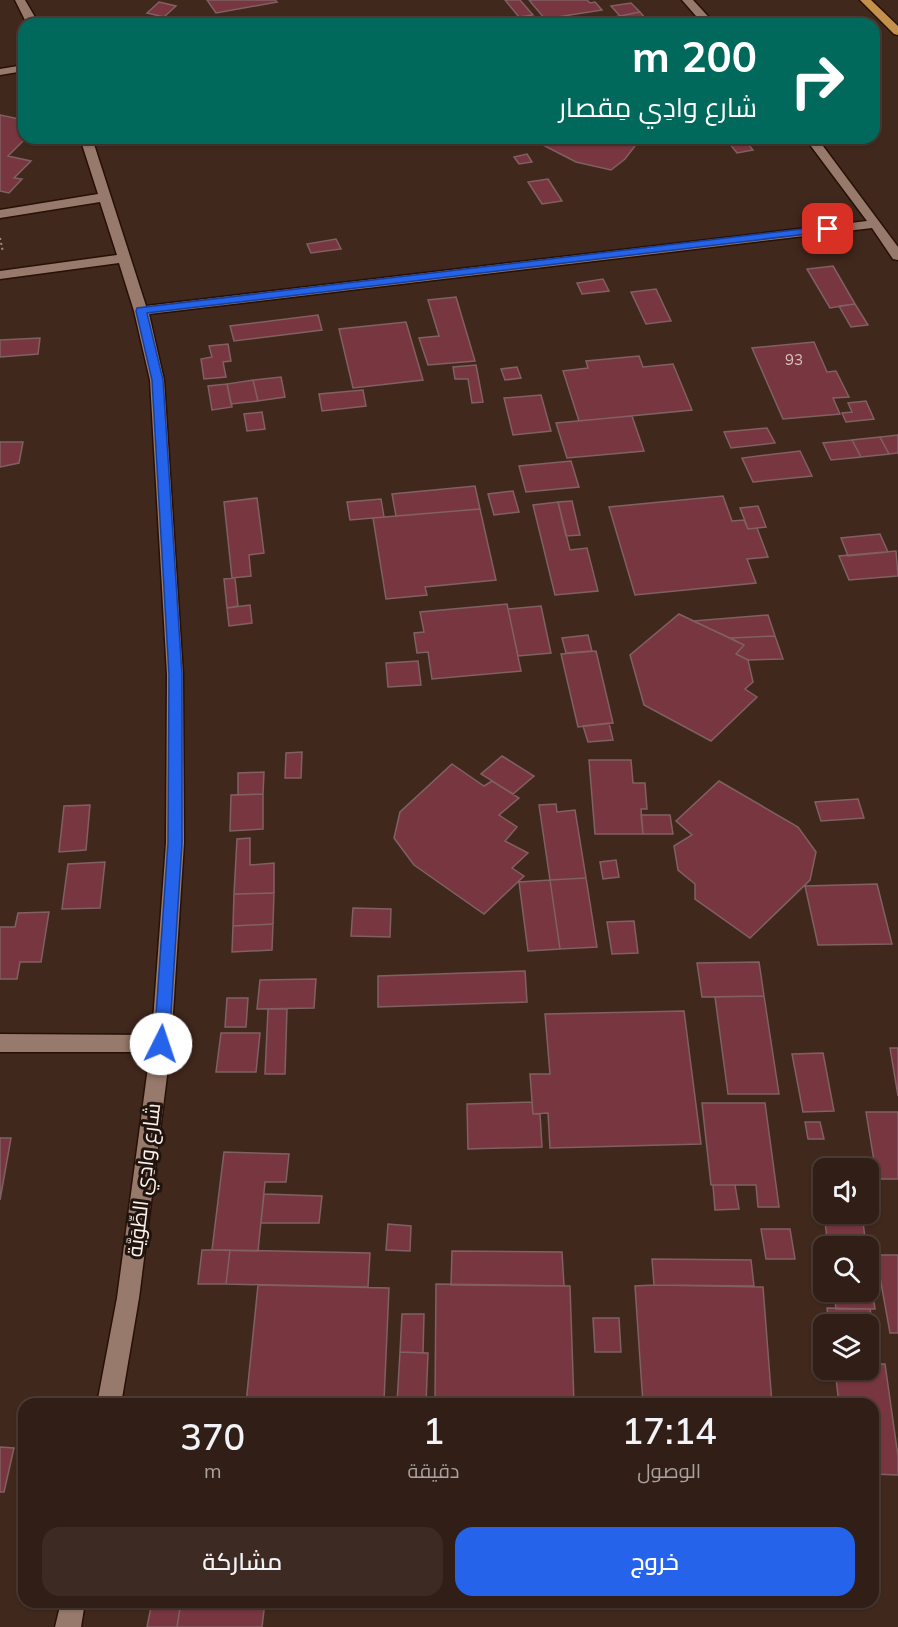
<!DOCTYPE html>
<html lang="ar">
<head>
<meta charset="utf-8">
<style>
  :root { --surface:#311e16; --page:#3d2b23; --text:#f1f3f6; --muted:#a8a2a1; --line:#4c3c35; --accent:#2563eb }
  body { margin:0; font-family:Mulish,Cairo,sans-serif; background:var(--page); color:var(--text); direction:rtl; height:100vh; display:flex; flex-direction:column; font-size:22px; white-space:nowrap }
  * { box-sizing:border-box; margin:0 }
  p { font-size:20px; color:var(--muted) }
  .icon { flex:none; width:33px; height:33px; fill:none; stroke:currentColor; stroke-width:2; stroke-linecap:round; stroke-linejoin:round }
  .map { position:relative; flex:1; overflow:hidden; direction:ltr }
  .drawer { position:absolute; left:18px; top:1398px; width:861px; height:210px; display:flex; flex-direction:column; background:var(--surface); border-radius:18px; box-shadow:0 2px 4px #0004,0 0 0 2px var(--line); direction:rtl }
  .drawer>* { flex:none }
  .hud { position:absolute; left:18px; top:18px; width:862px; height:126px; border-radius:18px; box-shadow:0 2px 4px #0004,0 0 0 2px var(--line); direction:rtl; background:#00695c; color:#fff; overflow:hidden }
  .tools { position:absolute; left:813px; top:1158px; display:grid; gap:12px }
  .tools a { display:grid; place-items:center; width:66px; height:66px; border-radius:12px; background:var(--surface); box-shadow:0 2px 4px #0004,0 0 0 2px var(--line); font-size:30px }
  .pin { position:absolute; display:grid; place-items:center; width:51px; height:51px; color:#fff; margin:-26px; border-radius:12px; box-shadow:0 3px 9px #0006 }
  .me { position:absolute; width:66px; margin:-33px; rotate:4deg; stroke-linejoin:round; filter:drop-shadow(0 0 4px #0008) }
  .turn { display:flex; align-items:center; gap:21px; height:126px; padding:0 24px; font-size:27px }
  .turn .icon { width:78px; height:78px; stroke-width:2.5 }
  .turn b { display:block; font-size:42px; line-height:51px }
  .eta { display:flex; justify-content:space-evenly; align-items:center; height:102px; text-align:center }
  .eta b { font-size:36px; font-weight:600; line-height:42px }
  .cta { display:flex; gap:12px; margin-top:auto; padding:12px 24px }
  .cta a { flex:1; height:69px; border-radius:18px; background:var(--accent); color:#fff; font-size:24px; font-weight:600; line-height:69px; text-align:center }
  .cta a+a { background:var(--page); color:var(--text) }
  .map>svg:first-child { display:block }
  .building { fill:#783640; stroke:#806063; stroke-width:1.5 }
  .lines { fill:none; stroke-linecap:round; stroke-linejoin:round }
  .minor-casing { stroke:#271006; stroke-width:3 }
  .major-casing { stroke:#271006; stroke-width:3 }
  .path { stroke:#a18e86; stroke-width:2; stroke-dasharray:2 3; stroke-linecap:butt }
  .minor { fill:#987a6c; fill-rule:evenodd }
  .major { fill:#c39149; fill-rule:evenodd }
  .route { fill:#2563eb; stroke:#184099; stroke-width:1.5 }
  .labels { text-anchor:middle; stroke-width:6; stroke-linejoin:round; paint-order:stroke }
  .far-number-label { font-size:15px; fill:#dcc2c0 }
  .street-label { font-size:21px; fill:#fef0ea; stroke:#20140f }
</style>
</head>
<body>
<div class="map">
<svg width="898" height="1627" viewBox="0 0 898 1627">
  <rect width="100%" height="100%" fill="#41281d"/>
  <!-- building -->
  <path class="building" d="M207,0H275L277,2L216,13Z
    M505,0H520L533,15L519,17Z
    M529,0H587L590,3L595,2L602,10L545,19Z
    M159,2L176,6L164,17L147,13Z
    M631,3L640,12L620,16L611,6Z
    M640,12L650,24L577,23L620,16Z
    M0,115L24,120V138H26L8,156L31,161L14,178L22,179L9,193L0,191Z
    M543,138H631L635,146L625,159L611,170L576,162L539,143Z
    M725,138H743L753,150L737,153Z
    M527,154L532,162L519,164L514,157Z
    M548,179L562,201L542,204L528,182Z
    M336,239L341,249L311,253L307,244Z
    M833,266L855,304L830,308L807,269Z
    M603,279L609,291L582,294L577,283Z
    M656,289L671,321L646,324L631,292Z
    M456,297L475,361L428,365L419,338L439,336L428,300Z
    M855,304L868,325L851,327L839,306Z
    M318,315L322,330L234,341L230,326Z
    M406,322L423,380L353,388L339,329Z
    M40,338L38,354L0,357V340Z
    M814,342L827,372L836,371L849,397L833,398L840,414L783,419L752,348Z
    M228,344L231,361L223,362L226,377L204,379L201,359L212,357L209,346Z
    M639,356L643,367L673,364L692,410L579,421L563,371L588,368L586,361Z
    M476,365L483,402L472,403L468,379H455L453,367Z
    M517,367L521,378L505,380L501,369Z
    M281,377L285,397L258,401L253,380Z
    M253,380L258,401L231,404L227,384Z
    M227,384L232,407L212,410L208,386Z
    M363,390L366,406L322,411L319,394Z
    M541,395L551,431L513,435L504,398Z
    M866,401L874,419L846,422L842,413L852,412L848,403Z
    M262,412L265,429L247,431L244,414Z
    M632,416L644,451L567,458L556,423Z
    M767,428L775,443L731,448L724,432Z
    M898,435V453L889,454L880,437Z
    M880,437L889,454L861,457L852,440Z
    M852,440L861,457L831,460L823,443Z
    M0,442H23L19,463L0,467Z
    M800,451L812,476L753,482L742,458Z
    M571,461L579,487L526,492L519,466Z
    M475,486L480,509L396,516L392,494Z
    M513,491L519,512L494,515L488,494Z
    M723,496L732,521L744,520L748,529L757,528L768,557L747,559L756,583L635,595L609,507Z
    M257,498L264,553L249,555L251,576L232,578L224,502Z
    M381,499L384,517L350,520L347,502Z
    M572,501L580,535L566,536L558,502Z
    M558,502L570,550L587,548L598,591L555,595L533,505Z
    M758,506L766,527L748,529L740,508Z
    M480,509L496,580L425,587L427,595L386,599L373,518Z
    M880,534L888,552L848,556L841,538Z
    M896,551L898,576L849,580L839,556Z
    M235,578L238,606L227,608L224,579Z
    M507,604L521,671L432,679L428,652L417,653L414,633L424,632L420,612Z
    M250,605L252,623L229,626L227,608Z
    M541,606L551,653L518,656L508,609Z
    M679,614L744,645L736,654L748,660L753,682L745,689L757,697L711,741L644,705L630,655Z
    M768,615L775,636L730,638L693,621Z
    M588,635L592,651L566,653L562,638Z
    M775,636L783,659L748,660L736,654L744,645L730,638Z
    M596,651L613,723L578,727L561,654Z
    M418,661L421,685L388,687L386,663Z
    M609,723L613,740L588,742L583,726Z
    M302,752L301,778H285L286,753Z
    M502,756L534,776L513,794L481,774Z
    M589,760H631L633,783H645L647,809H641L643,834H595Z
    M452,764L484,786L492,781L519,798L499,815L517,827L505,841L528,853L512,868L524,876L484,914L414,865L394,838L400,812Z
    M264,772L263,794L238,795V773Z
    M719,781L798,827L816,852L810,880L750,938L695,899V884L678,870L674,846L692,835L676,821Z
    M263,794V829L230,831L231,795Z
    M858,799L864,818L821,821L815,802Z
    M556,804L557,812L575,810L586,878L550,880L539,805Z
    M90,805L86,850L59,852L64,806Z
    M641,815H670L673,834H643Z
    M250,838V865L274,863V893L234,894L237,839Z
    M616,860L619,877L603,879L600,862Z
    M105,862L100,908L62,909L68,864Z
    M586,878L597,947L560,949L550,880Z
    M550,880L560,949L528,951L519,882Z
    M877,884L892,944L818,945L805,886Z
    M274,893L273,924L233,926L234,894Z
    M353,908L391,909L390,937L351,936Z
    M49,912L41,962H20L17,979H0V927H15L18,913Z
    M634,921L638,953L612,954L607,922Z
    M273,924L272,950L232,952L233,926Z
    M759,962L764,996L702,997L697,963Z
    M525,971L527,1002L378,1007V976Z
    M316,979L314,1008L257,1009L260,980Z
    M764,996L779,1094H728L715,997Z
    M227,998H248L246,1027H225Z
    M268,1009H287L285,1074H265Z
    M684,1011L701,1144L550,1148L548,1113L533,1114L530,1074H550L545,1014Z
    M221,1033H260L256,1072H216Z
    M890,1048H898V1096Z
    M823,1053L834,1111L803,1112L792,1054Z
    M532,1102L533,1114H540L542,1147L468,1149L467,1104Z
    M702,1103H765L779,1207H758L756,1185H711Z
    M866,1112H898V1179H877Z
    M805,1122H820L824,1139H808Z
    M0,1138H11L0,1200Z
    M224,1152L289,1154L286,1182H265L258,1251L212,1250Z
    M713,1185H735L739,1209L715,1210Z
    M264,1194L322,1196L319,1223H261Z
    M824,1214H862L866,1246H828Z
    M388,1224L411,1226L410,1251L386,1250Z
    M761,1229H790L795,1259H766Z
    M202,1250H230L226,1284H198Z
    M230,1250L370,1253L368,1287L226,1284Z
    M452,1251L562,1252L564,1286L451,1285Z
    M876,1255H898V1333H890Z
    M652,1259L751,1260L754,1286L654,1285Z
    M868,1261L875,1309H836L834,1292H868Z
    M436,1284L570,1286L574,1404H437L435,1400Z
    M258,1285L389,1288L384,1401L382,1404H246Z
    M654,1285L763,1287L772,1404H643L635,1286Z
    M827,1308L870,1309L875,1338H868V1324H829Z
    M402,1314H424L423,1353L400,1352Z
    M593,1318H619L621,1352H595Z
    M400,1352L428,1353L426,1404L397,1403Z
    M868,1364H885L898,1456V1475L873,1474V1404H839L835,1370H868Z
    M0,1447L14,1448L4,1492H0Z
    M152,1602H181L177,1627H147Z
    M181,1602H265L262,1627H177Z"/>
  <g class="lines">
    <!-- minor casing -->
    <g class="minor-casing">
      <path id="minor" d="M15,0H25L39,24H27Z
        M682,0H693L715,24H703Z
        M24,65V71L0,75V69Z
        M80,138H92L146,306L867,221L805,138H817L898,247V260L893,259L872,228L149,314L164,380L183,675L184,843L171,1044L139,1298L121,1404H97L117,1298L150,1052H0V1034L152,1035L166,843L167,675L150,380L134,311L119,263L0,279V271L117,255L100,202L0,218V210L98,194Z
        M61,1602H85L81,1627H55Z"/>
    </g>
    <!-- major casing -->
    <g class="major-casing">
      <path id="major" d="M860,0H871L898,26V35L894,34Z"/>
    </g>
    <!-- path -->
    <path class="path" d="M0,238L3,252"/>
    <!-- minor -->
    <use href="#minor" class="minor"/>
    <!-- major -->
    <use href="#major" class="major"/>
  </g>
  <!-- route -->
  <path class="route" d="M828,226L832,227V231L147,313L163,380L182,675V843L169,1044L167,1049L161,1051L156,1049L154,1044L168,843L169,675L152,380L136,311L137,308Z"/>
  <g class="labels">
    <!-- far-number labels -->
    <g class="far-number-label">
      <text x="794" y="365">93</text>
    </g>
    <!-- street labels -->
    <g class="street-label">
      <text transform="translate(144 1180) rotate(-83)" y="7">شارع وادِي الطِّوَيَّة</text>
    </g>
  </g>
</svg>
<div class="tools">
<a><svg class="icon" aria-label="sound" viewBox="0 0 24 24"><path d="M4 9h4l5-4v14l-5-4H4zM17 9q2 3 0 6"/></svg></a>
<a><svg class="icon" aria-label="search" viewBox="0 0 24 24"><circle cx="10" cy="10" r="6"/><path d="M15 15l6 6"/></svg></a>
<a><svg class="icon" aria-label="layers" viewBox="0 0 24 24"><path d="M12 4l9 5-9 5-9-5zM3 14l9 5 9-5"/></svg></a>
</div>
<div class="pin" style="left:828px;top:229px;background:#d93025"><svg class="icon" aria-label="arrive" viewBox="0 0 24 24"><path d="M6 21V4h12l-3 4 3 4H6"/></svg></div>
<svg class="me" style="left:161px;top:1044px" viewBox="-20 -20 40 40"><circle r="19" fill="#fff"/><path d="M0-13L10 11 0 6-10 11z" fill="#2563eb"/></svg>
<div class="hud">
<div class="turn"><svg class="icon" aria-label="right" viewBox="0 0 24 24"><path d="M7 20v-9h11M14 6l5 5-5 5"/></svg><div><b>200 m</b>شارع وادِي مِقصار</div></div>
</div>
<section class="drawer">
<div class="eta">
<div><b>17:14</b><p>الوصول</p></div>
<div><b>1</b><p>دقيقة</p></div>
<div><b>370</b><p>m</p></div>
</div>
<div class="cta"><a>خروج</a><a>مشاركة</a></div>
</section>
</div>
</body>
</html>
